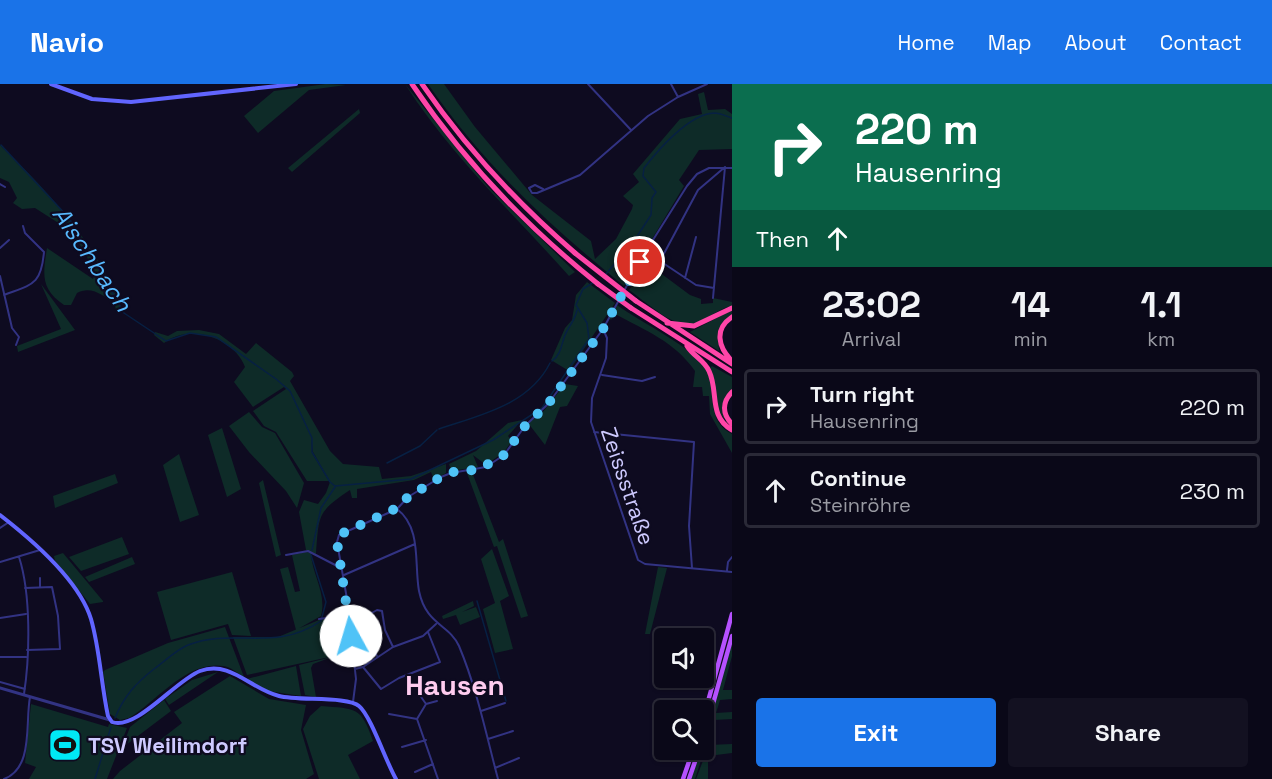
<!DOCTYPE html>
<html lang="en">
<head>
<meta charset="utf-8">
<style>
  :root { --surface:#0a0818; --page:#131121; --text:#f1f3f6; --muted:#999aa2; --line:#2a2937; --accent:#1a73e8 }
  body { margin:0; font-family:"Space Grotesk",sans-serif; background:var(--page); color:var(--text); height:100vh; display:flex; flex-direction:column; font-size:22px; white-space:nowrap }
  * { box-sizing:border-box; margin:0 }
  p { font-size:20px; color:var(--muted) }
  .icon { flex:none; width:33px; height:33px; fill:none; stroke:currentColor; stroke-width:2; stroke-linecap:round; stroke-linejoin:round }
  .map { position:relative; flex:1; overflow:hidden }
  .sheet { display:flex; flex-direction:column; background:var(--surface); width:540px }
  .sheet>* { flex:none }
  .hud { background:#0b6e4f; color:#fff; overflow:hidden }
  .controls { position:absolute; left:654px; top:544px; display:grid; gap:12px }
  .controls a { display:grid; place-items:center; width:60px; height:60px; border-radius:6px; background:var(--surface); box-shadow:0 2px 4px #0004,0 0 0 2px var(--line); font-size:30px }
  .pin { position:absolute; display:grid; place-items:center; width:51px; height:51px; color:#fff; margin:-26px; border:3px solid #fff; border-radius:50%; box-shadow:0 2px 6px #0007 }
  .me { position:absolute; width:66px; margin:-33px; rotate:354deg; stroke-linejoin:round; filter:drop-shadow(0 0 4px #0008) }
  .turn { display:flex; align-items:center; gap:21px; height:126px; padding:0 24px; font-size:27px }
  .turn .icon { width:78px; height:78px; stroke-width:2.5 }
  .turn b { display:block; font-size:42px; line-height:51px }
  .then { display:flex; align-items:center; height:57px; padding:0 24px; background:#0003; gap:12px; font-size:22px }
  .eta { display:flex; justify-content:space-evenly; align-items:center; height:102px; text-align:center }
  .eta b { font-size:36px; font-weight:700; line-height:42px }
  .button { display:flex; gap:12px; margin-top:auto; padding:12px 24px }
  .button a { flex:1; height:69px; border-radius:6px; background:var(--accent); color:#fff; font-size:24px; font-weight:700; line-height:69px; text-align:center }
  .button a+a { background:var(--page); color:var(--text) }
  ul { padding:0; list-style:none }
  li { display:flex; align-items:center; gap:18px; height:75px; margin:0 12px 9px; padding:0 12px; border:3px solid var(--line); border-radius:6px }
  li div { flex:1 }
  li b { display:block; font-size:22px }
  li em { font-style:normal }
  header { display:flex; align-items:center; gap:36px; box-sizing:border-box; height:84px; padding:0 30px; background:var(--accent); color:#fff }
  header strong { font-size:28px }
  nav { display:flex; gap:33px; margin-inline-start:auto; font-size:21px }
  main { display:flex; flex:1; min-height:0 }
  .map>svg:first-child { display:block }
  .green { fill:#0e2b28 }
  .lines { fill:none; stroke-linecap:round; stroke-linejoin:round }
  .stream { stroke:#072043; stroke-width:1.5 }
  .minor { stroke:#323383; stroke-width:2 }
  .tertiary { stroke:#323383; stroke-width:3 }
  .secondary { stroke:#6165ff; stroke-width:4 }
  .primary { stroke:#b551ff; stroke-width:4.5 }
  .motorway { stroke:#ff45a8; stroke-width:5 }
  .motorway-bridge { stroke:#ff45a8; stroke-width:5 }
  .route { stroke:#4fc3f7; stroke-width:10; stroke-dasharray:0 18 }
  .labels { text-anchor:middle; stroke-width:4.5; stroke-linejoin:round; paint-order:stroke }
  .street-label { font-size:22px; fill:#cecaff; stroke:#0e0b20 }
  .poi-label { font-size:22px; font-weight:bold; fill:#cecaff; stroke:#0e0b20; text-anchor:start }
  .water-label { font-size:24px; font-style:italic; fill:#58baff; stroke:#0e0b20 }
  .district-label { font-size:28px; font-weight:bold; fill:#ffccef; stroke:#0e0b20 }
</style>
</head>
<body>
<header>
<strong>Navio</strong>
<nav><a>Home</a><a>Map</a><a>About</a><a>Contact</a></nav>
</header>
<main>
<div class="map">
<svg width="732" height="695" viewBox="0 0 732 695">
  <rect width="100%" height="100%" fill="#0e0b20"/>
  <!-- green -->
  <path class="green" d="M326,0L346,1L309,6L258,49L244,32L274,7Z
    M405,0L488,103L575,188L569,192C513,129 451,72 405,0Z
    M428,0H444L475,43L532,111L591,157L595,175L616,155L632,125L633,121L623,112L639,98L633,90L680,35L702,30L698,10L704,8L708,26L725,25L732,30V65L699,66L679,96L684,102L646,165L636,158L615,188L626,199L624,202C550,142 483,80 428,0Z
    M359,25L360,29L292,88L288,84Z
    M0,61C48,107 98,161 122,225L116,227L115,221C105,212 91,201 77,209L71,221H64C40,205 43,190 47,164L93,195L94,192L86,170L64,137L60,140L35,124L22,125L13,119L17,114L9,98L0,94Z
    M655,185L690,211L701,215V220L713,219V214L732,218V222C720,224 709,234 698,238C675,248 647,218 629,206L632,202L644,203Z
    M587,198L615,219L569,287L551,276L565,244L572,236L576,211Z
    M41,200L75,246L18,268L17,262L61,245Z
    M617,221C640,238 683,258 702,279C720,301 702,335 732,350V369L710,330L709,312H703L702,303H693L695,287C674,257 646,247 615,230L611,236L609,234Z
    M732,226V231L718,248L719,267L690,248Z
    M199,246L219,250L246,270L256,259L292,288L294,292L290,297L330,367L343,380L379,383L382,395L411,392L446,380V389L434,396L431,388L414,396L357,405V414H352L350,406C317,428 319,431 316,470L306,466L299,428L304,416L318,420L326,409L330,398L313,368L311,351L312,369L329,397H307L276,348L264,342L253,327L286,305L284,303L253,323L234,298L245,283C234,254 190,239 164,259L154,251L155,248L168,252L177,247Z
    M712,282L732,293V306L723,322L732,344L718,327L709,285Z
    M565,300L578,302L567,322L560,323L545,361L528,339L542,329Z
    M249,328L262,343L275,349L304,399L297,424L286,407L249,368L229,342Z
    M522,336L508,352L512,357L504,368L486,381L473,371L478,383L451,387L449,380L476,367L508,339Z
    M222,344L241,405L227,413L208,351Z
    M179,370L199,431L180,438L163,381Z
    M472,388L499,458L503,455L528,532L521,534L497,462L494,463L467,389Z
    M115,390L118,399L55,424L53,412Z
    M263,396L281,471L276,473L259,399Z
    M122,453L129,470L81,487L69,473Z
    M492,465L509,512L500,517L513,565L495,569L483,525L495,519L481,475Z
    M306,468L311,469C312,491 327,509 321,532L296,546L280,485L288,483L295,508L300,507L292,471Z
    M63,469L103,517V518L90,520L55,477L54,472Z
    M132,473L135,480L89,498L85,493Z
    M658,483L667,484L650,550H645Z
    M232,488L251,552L232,551L228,540L171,556L157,508Z
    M473,517L474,522L462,528L476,523L480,533L460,541L456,531L443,535L442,532Z
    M331,534L334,572L247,591L233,553H278L319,536Z
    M225,543L244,593C237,589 231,583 223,582C187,576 156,618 129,634L120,636L110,630L103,588L105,586L168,559Z
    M732,559V572L723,606H732V615L720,616L716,629L732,628V635L714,636L695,695H691L701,666H704V657Z
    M332,573L313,580L311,584L316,613L305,611L299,581Z
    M296,582L301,612L268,607L247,595Z
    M218,588L169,621L165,615L192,596Z
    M230,592L269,615L306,621L301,646L314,690L306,695H113L120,687L182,639L174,628Z
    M164,616L171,627L122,664L130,643Z
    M31,620L108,643L109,640L127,644L107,695H29L36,683L25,679Z
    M321,622C356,625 361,622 373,657L348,671L360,695H319L303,645L310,632Z
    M732,660V669L708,672V695H696L709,661Z"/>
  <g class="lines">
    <!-- stream -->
    <path class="stream" d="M1,61L69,134L124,229L166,257L190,249L216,253L276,295L290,307L312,354V368L330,398L335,402
      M605,191L634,157L651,131L652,114L656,108L643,92L644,84C658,66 689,30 714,29C720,29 726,32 732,34
      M552,277C563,269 561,257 567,247C571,239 575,236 577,226
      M439,345C480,331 529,321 550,279
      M387,379L420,362L437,346
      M335,402L411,395L493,356L542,324L589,255L587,239L576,221L583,205L594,198
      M312,466L321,424L335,403
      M477,517L506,617
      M115,634C124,612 136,599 154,585C165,577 176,566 188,561C234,543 274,569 321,537L326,518L311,471
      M95,695L111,643"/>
    <!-- minor -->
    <path class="minor" d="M588,0L631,46
      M671,0L678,13
      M0,100L5,103
      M543,105L535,101L529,104L532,109H537L580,91L648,32L678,13L707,0
      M0,164L9,156
      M0,192L12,244L19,253L16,261
      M685,194L696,153
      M714,204L696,201L660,177L698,106L725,83
      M4,211C33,200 41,201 44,168L25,149L23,142
      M713,214L725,83
      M603,245L607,254L606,274L592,314L591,338L638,476L645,480L732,488
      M602,291L642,297L655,293
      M594,348L694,358L689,442L692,484
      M397,425C422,444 414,480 419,507C426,541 449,540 459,562C477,605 486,650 498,695
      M0,444L9,438
      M286,471L308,467L341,484
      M19,473C31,510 30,571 24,610
      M0,478L40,466
      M727,486L728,478L732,473
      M344,491L415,460
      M40,494V503
      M25,504L52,503L58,532L60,565L27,566
      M0,534L26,530
      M319,535L348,531
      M377,572L371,563L368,531L377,526L382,527L385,546L393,563
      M0,573H26
      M363,583L381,605L399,594L440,578L428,548
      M355,585L363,583L393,563L423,552L436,540
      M0,598L25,605
      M419,610L426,620
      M437,617L426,620L417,635L438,695
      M353,618L356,595L347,515L337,458L339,451L397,425L408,413L441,393L451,389L486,383L504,371L525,342L548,320L603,245L646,167L687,102L697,90L709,84H732
      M481,627L505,619
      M389,630L417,635
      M488,655L513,647
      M402,663L426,656
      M495,684L519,674
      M415,688L433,680
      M4,695C34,684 25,638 30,613"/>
    <!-- tertiary -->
    <path class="tertiary" d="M0,604L110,636"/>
    <!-- secondary -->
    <path class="secondary" d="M51,0L92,15L131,18L296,0
      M0,431C31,455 79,496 91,535C100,566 101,600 108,632L112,638C136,647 176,596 200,587C231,576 250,605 279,612C298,617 348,612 359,622C371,632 386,678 396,695"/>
    <!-- primary -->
    <path class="primary" d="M704,632L732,530
      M704,652L732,552
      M683,695L693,666
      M689,695L699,666"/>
    <!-- motorway -->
    <path class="motorway" d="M412,0C463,76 527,143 598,200
      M422,0C466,64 517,119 575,169
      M636,217L732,280
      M631,224L732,288
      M732,233C714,245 718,263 732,277
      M667,239L694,242L732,224
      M687,262C693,272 704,276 709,287C719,308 708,332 732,346
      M732,308C722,318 722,330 732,340"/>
    <!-- motorway-bridge -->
    <path class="motorway-bridge" d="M575,169L636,217
      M598,200L631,224"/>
  </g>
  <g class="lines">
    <!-- route -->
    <path class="route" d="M351,552L337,458L339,451L397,424L408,413L441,393L456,387L478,386L504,371L525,342L548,320L603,245L640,178"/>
  </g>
  <!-- icons -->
  <defs>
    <g id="stadium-square" transform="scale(1.725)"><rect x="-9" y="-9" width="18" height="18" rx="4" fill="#00e9f5" stroke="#0e0b20"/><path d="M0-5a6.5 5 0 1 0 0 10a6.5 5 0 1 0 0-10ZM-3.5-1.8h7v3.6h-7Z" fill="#111"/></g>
  </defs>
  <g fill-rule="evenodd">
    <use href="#stadium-square" x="65" y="661"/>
  </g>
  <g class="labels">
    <!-- street labels -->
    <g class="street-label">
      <text transform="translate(628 402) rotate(71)" y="8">Zeissstraße</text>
    </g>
    <!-- poi labels -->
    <g class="poi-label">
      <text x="88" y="669">TSV Weilimdorf</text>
    </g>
    <!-- water labels -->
    <g class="water-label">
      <text transform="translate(92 175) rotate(56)" y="8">Aischbach</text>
    </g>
    <!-- district labels -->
    <g class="district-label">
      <text x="455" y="611">Hausen</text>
    </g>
  </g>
</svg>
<div class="controls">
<a><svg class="icon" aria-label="sound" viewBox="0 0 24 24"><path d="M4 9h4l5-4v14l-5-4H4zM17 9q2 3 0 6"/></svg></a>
<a><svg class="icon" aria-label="search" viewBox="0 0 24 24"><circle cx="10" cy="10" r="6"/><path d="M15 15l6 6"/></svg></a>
</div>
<div class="pin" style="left:640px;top:178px;background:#d93025"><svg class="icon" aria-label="arrive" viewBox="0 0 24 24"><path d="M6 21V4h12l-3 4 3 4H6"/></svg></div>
<svg class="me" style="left:351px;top:552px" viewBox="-20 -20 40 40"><circle r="19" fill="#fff"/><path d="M0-13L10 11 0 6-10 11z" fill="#4fc3f7"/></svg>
</div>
<section class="sheet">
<div class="hud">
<div class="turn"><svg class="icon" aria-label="right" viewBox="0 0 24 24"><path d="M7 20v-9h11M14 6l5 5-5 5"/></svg><div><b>220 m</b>Hausenring</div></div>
<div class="then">Then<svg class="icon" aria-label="ahead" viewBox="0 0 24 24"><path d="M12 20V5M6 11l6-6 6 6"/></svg></div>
</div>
<div class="eta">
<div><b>23:02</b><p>Arrival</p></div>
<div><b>14</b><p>min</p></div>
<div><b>1.1</b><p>km</p></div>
</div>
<ul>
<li><svg class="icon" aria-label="right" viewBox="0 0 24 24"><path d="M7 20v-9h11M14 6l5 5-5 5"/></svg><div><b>Turn right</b><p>Hausenring</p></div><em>220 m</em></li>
<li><svg class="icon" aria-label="ahead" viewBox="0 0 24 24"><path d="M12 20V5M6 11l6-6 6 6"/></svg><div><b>Continue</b><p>Steinröhre</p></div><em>230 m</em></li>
</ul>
<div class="button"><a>Exit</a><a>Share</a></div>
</section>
</main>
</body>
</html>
